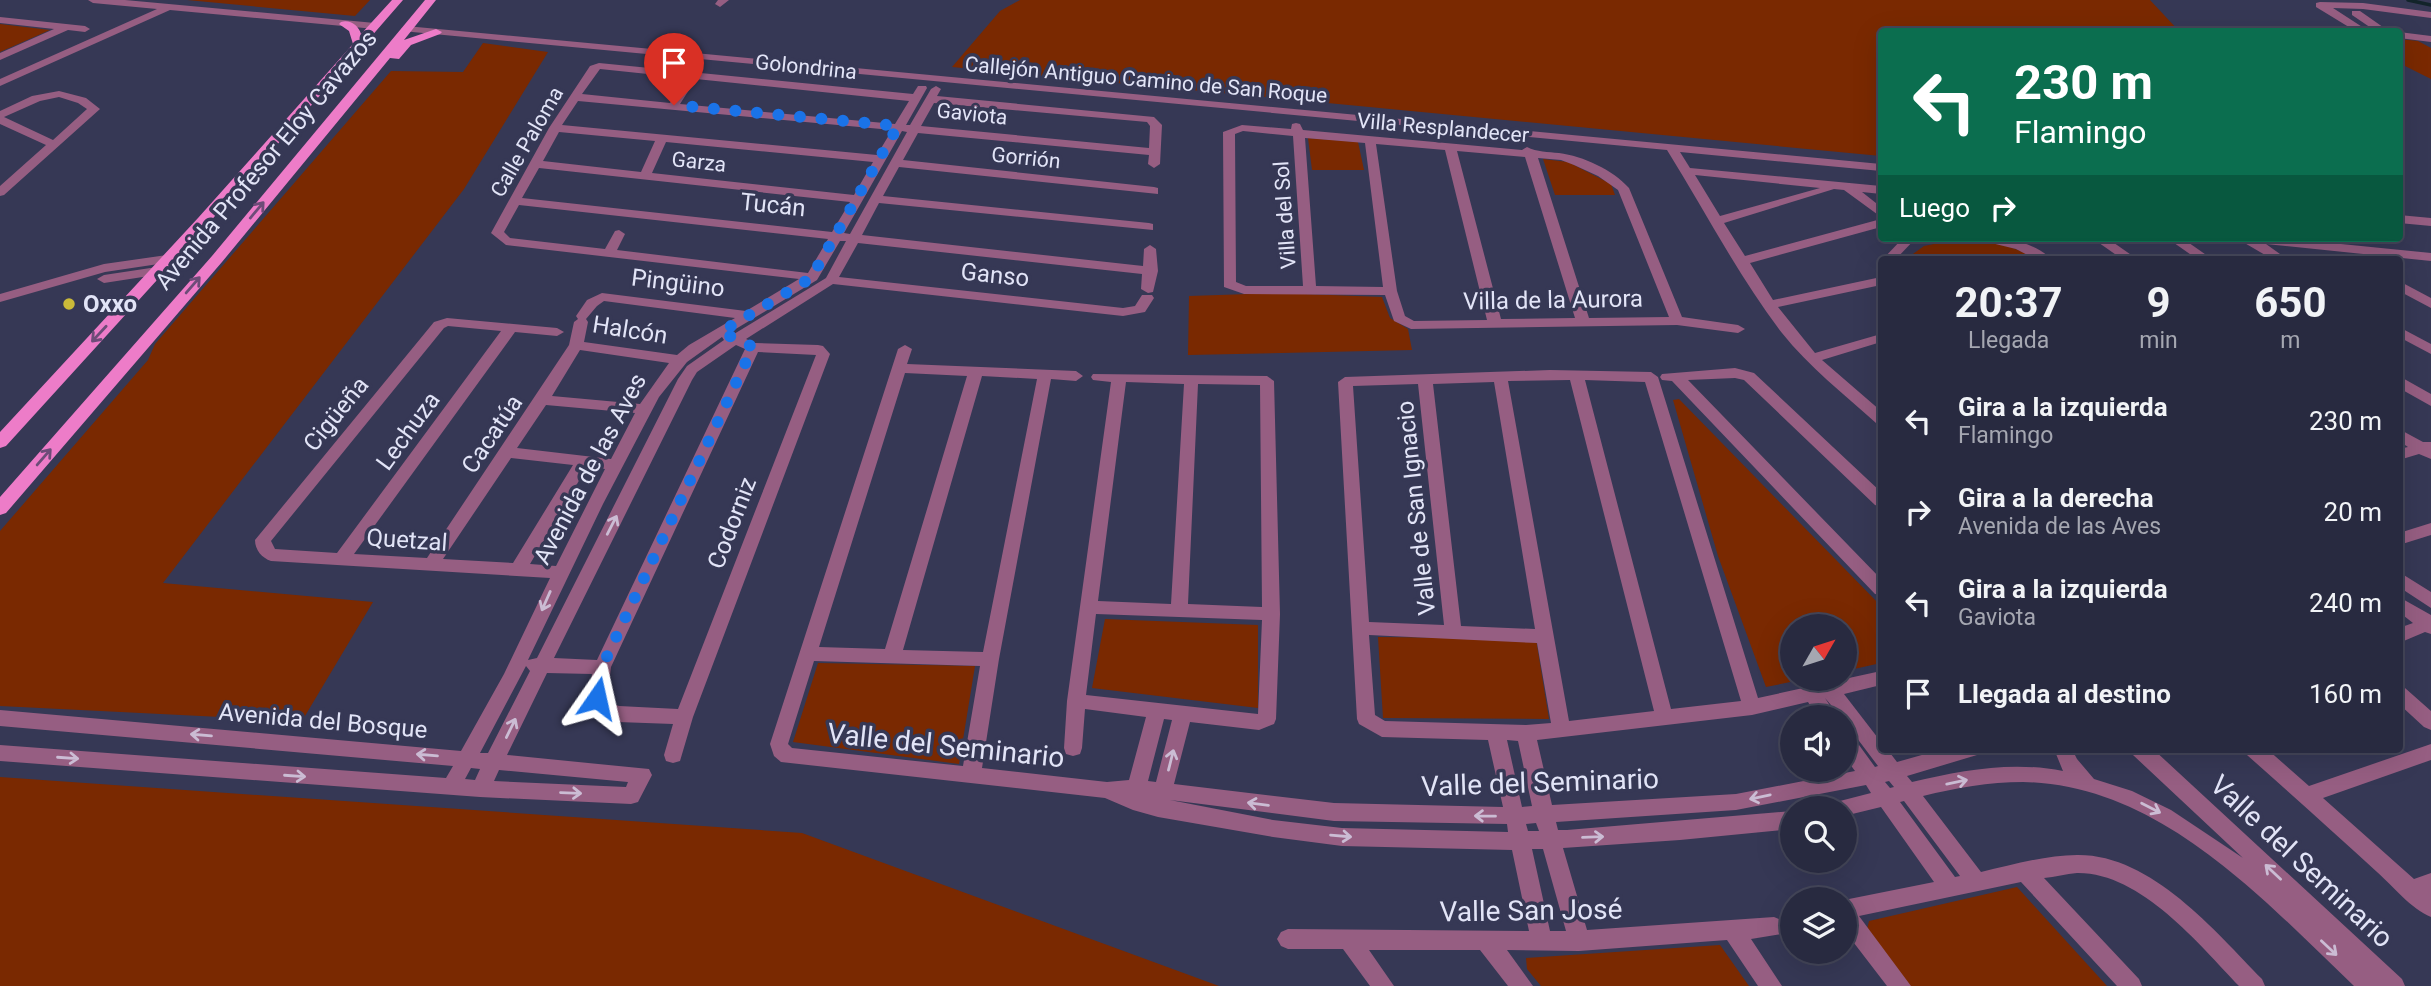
<!DOCTYPE html>
<html lang="es">
<head>
<meta charset="utf-8">
<style>
  :root { --surface:#282a40; --page:#303247; --text:#f1f3f6; --muted:#a5a7b1; --line:#444659 }
  body { margin:0; font-family:Roboto,sans-serif; background:var(--page); color:var(--text); height:100vh; display:flex; flex-direction:column; font-size:26px; white-space:nowrap }
  * { box-sizing:border-box; margin:0 }
  p { font-size:23px; color:var(--muted) }
  .icon { flex:none; width:38px; height:38px; fill:none; stroke:currentColor; stroke-width:2; stroke-linecap:round; stroke-linejoin:round }
  .map { position:relative; flex:1; overflow:hidden }
  .panel { position:absolute; left:1878px; top:256px; width:525px; height:497px; display:flex; flex-direction:column; background:var(--surface); border-radius:7px; box-shadow:0 7px 28px #0002,0 0 0 2px var(--line) }
  .panel>* { flex:none }
  .top-card { position:absolute; left:1878px; top:28px; width:525px; height:214px; border-radius:7px; box-shadow:0 7px 28px #0002,0 0 0 2px var(--line); background:#0b6e4f; color:#fff; overflow:hidden }
  .needle { width:46px; rotate:51deg }
  .fabs { position:absolute; left:1780px; top:614px; display:grid; gap:14px }
  .fabs a { display:grid; place-items:center; width:77px; height:77px; border-radius:50%; background:var(--surface); box-shadow:0 7px 28px #0002,0 0 0 2px var(--line); font-size:35px }
  .pin { position:absolute; display:grid; place-items:center; width:60px; height:60px; color:#fff; margin:-72px -30px; border-radius:50% 50% 50% 0; rotate:-45deg; box-shadow:0 0 7px #0007 }
  .pin .icon { rotate:45deg }
  .me { position:absolute; width:77px; margin:-38px; rotate:11deg; stroke-linejoin:round; filter:drop-shadow(0 0 5px #0008) }
  .turn { display:flex; align-items:center; gap:24px; height:147px; padding:0 21px; font-size:32px }
  .turn .icon { width:91px; height:91px; stroke-width:2.5 }
  .turn b { display:block; font-size:49px; line-height:60px }
  .then { display:flex; align-items:center; height:66px; padding:0 21px; background:#0003; gap:14px; font-size:26px }
  .eta { display:flex; justify-content:space-evenly; align-items:center; height:119px; text-align:center }
  .eta b { font-size:42px; font-weight:700; line-height:49px }
  ul { padding:0; list-style:none }
  li { display:flex; align-items:center; gap:21px; height:91px; padding:0 21px }
  li div { flex:1 }
  li b { display:block; font-size:26px }
  li em { font-style:normal }
  .map>svg:first-child { display:block }
  .green { fill:#7a2901 }
  .lines { fill:none; stroke-linecap:round; stroke-linejoin:round }
  .stream { stroke:#12242a; stroke-width:3.5 }
  .minor { fill:#965e82; fill-rule:evenodd }
  .major { fill:#ed7cc8; fill-rule:evenodd }
  .oneway { stroke:#6d4c78 }
  .oneway2 { stroke:#cbbcd4 }
  .route { stroke:#1a73e8; stroke-width:12; stroke-dasharray:0 21.6 }
  .poi-dot { fill:#cbba39; stroke:#363855; stroke-width:2.5 }
  .labels { text-anchor:middle; stroke-width:7; stroke-linejoin:round; paint-order:stroke }
  .far-street-label { font-size:21px; fill:#e2e4f7; stroke:#363855 }
  .street-label { font-size:24px; fill:#e2e4f7; stroke:#363855 }
  .poi-label { font-size:24px; font-weight:bold; fill:#e2e4f7; stroke:#363855; text-anchor:start }
  .near-street-label { font-size:28px; fill:#e2e4f7; stroke:#363855 }
</style>
</head>
<body>
<div class="map">
<svg width="2431" height="986" viewBox="0 0 2431 986">
  <rect width="100%" height="100%" fill="#363855"/>
  <!-- green -->
  <path class="green" d="M187,0H370L355,16Z
    M1020,0H2150L2179,31L1881,32V156L952,67L1000,11Z
    M0,24L50,30L0,52Z
    M2399,39L2418,41L2431,48V79L2399,63Z
    M483,43L548,52L464,189L163,583L373,602L302,721L0,706V531L148,360L155,344L391,71L463,72Z
    M1308,138L1358,142L1364,170H1312Z
    M1543,159L1568,162L1611,184L1615,195H1555Z
    M1954,240C1984,239 2012,245 2039,259H1906L1924,246Z
    M1279,293L1382,297L1390,318L1408,329L1412,350L1188,355L1189,296Z
    M1679,399L1881,606V663L1845,671L1844,626H1792V679H1805L1766,687L1718,556L1673,400Z
    M1105,619L1258,625V708L1092,688Z
    M1378,637L1536,639L1549,719L1383,718Z
    M818,663L975,666L959,764L793,742Z
    M0,777L802,833L1219,986H0Z
    M2017,887L2107,986H1907L1866,933L1869,921Z
    M1720,945L1749,986H1541L1527,969L1526,958Z"/>
  <g class="lines">
    <!-- stream -->
    <path class="stream" d="M2408,0L2431,5"/>
    <!-- minor -->
    <path class="minor" d="M88,0H125L375,23L380,26L375,29L170,10L0,86V79L157,9L93,3Z
      M718,0H729L720,7L715,4Z
      M2320,2L2363,3L2431,12V18L2363,9L2333,8L2370,32H2357L2316,7V3Z
      M2352,11H2360L2390,32H2377L2352,15Z
      M0,17L85,26L90,29L85,32L68,30L0,60V53L54,29L0,23Z
      M406,26L1881,164V171L1680,152L1690,168L1881,186V194L1862,192L1881,207V217L1844,190L1834,189L1724,223L1745,256L1881,219V227L1750,263L1773,300L1881,277V285L1778,307L1815,353L1881,334V342L1822,360L1881,411V424L1876,423C1844,394 1809,367 1782,333C1739,277 1705,211 1667,150L402,31L401,29ZM1695,175L1820,188L1720,216Z
      M2399,32L2431,36V42L2399,38Z
      M599,63L913,94L918,86H926L927,88L906,125H910L931,89L936,86L941,89L937,96L1154,117L1162,125L1160,164L1154,168L1148,164L1149,155L918,133L903,160L1154,187L1158,188V194L899,167L883,196L1149,223L1153,224V230L879,203L862,235L1143,266L1144,249L1150,245L1156,249L1158,271L1153,292L1148,293L1141,289L1142,274L858,243L839,277L1123,308L1135,306L1142,295H1152L1154,298L1145,312L1123,316L833,284L746,339L755,343L818,345L823,346L830,354L693,717L680,761L673,763L666,761L664,755L673,724L618,722L594,712L588,698L592,674L547,673L507,755L649,769L652,775L638,802L631,804L480,797L0,761V745L446,778L453,766L0,726V710L461,751L504,674L550,578L271,561C262,558 255,550 255,540L434,322L447,318L557,328L564,332L557,336L515,332L354,554L427,558L569,345L574,322L578,319L576,316L587,300L602,293L746,311L799,279L506,245L491,233L549,128L590,66ZM600,69L686,78L670,103L582,94ZM696,79L909,101L895,124L680,104ZM578,101L892,130L877,155L562,125ZM934,103L1147,122L1150,126L1149,148L921,126ZM902,131L907,132L850,234L844,233ZM559,132L655,141L641,172L543,161ZM666,142L873,162L854,195L652,173ZM539,168L850,202L832,232L522,198ZM519,205L828,239L808,273L617,250L625,234L619,230L615,231L605,249L510,238L504,232ZM840,241H846L826,278L734,334L729,333L817,280ZM604,301L735,318L689,345L677,355L584,342L588,322L586,319L597,306ZM448,326L501,331L337,553L275,549L271,541L444,328ZM722,337L724,340L687,366L678,379L537,658L528,660L603,504L659,397L687,362ZM736,345L745,349L597,660L554,658L692,380L697,372ZM580,350L669,363L640,404L552,396ZM758,352L816,355L678,709L619,706L607,702L611,667ZM546,405L635,413L611,459L517,448ZM511,458L573,465L513,563L443,559ZM587,467L605,469L556,566L530,564ZM526,666L530,671L488,753H480ZM471,768L480,769L475,780L465,779ZM499,770L628,782L626,787L494,781Z
      M59,91L86,98L100,109L4,195L0,196V186L46,145L0,124V111L32,96ZM59,97L78,103L87,109L53,140L4,117L40,101Z
      M1296,123L1300,124L1303,130L1522,150L1527,147C1537,152 1548,152 1559,153C1583,156 1613,170 1629,188L1682,317L1738,325L1745,329L1738,333L1677,325L1411,329L1394,321L1385,295L1244,294L1224,287L1223,132L1242,125L1291,129L1292,124ZM1243,131L1293,136L1303,286H1246L1236,282L1235,134ZM1305,138L1365,143L1383,287L1316,286ZM1376,144L1445,150L1487,320L1414,321L1405,316L1397,291ZM1457,151L1525,157L1575,318L1501,319ZM1538,158L1561,160L1574,165L1598,176L1618,190L1669,317L1589,318Z
      M2399,215L2431,218V226L2399,223Z
      M1903,238H1916L1896,259H1883Z
      M1981,238C2005,238 2033,241 2051,259H2035L2016,249L1983,241Z
      M2092,238H2107L2137,259H2122Z
      M2167,238H2182L2212,259H2197Z
      M2236,238H2280L2431,253V261L2266,244L2287,259H2272Z
      M167,255L172,256V262L105,272L0,302V294L104,264Z
      M157,267L162,268V274L104,283L97,279L104,275Z
      M2399,281L2431,298V308L2399,291Z
      M2399,327L2431,344V354L2399,337Z
      M905,345L912,349L907,364L1076,371L1083,376L1076,381L1051,379L999,659L982,768L1107,782L1129,780L1146,717L1085,709L1082,748L1080,754L1073,756L1066,754L1064,748L1067,701L1111,382L1093,380L1091,377L1093,374L1267,376L1274,381L1280,614L1276,719L1274,724L1259,730L1190,722L1174,784L1334,803L1503,807L1488,740L1382,737L1359,724L1357,719L1338,382L1345,377L1550,370L1651,372L1658,377L1758,698L1881,671V685L1844,694L1881,742V749H1887L1897,762L1943,749H1979L1977,755L1907,776L1912,782C1962,770 2012,761 2063,771L2054,749H2072L2077,759L2094,779L2132,791L2171,810L2243,858L2133,755L2131,749H2153L2402,979L2405,986H2354C2263,899 2159,784 2023,782C1989,782 1956,788 1923,796L1981,872C2012,865 2046,855 2077,855C2151,854 2215,931 2262,979L2265,986H2239C2199,944 2140,872 2077,873C2066,874 2055,877 2044,878L2139,979L2142,986H2117L2021,882L1859,916L1911,986H1887L1844,930V900L1934,882L1881,807L1844,816V808H1833L1836,802L1871,793L1866,785L1736,810L1556,822L1558,830H1567L1792,811V829L1680,840L1563,848L1587,930L1774,917L1781,920L1784,927L1781,934L1751,939L1782,986H1758L1727,940L1579,951L1507,950L1533,986H1508L1480,950H1369L1394,986H1370L1343,949H1288L1281,946L1277,939L1281,932L1288,929L1529,931L1512,850L1342,846L1273,837L1158,817L1133,810L1105,798L781,762L774,756L770,744L898,349ZM905,373L967,376L885,649L819,647ZM982,376L1037,379L983,652L903,650ZM1570,380L1654,711L1569,721L1508,381ZM1585,380L1645,382L1741,701L1671,709ZM1126,382L1184,384L1171,604L1098,601ZM1494,382L1535,629L1461,626L1433,384ZM1198,384L1260,385L1262,607L1188,604ZM1418,384L1444,625L1369,622L1353,386ZM1096,614L1262,620L1258,714L1086,695ZM1369,635L1537,643L1551,723L1526,725L1385,721L1375,715ZM814,661L980,666L963,766L792,748L788,744ZM1825,698L1842,718H1844V721L1878,766L1875,767L1851,734L1844,732V756L1855,771L1736,794L1552,805L1537,740L1752,715L1808,702L1818,718H1838ZM1164,719L1172,720L1156,782L1148,781ZM1507,740L1518,741L1532,806L1522,807ZM1889,781L1894,787L1890,788L1885,782ZM1170,800L1334,821L1507,824L1508,832L1342,828L1273,820ZM1904,801L1960,876L1955,877L1900,802ZM1536,823L1539,831H1528L1526,824ZM1532,849H1543L1566,931H1550Z
      M1735,368L1754,373L1881,492V507L1875,505L1744,380L1735,378L1688,380L1881,579V595L1875,594L1672,381L1662,380L1660,377L1662,374Z
      M2399,376L2431,394V406L2399,388Z
      M2399,429L2423,442H2431V459L2419,454L2399,460V449L2408,447L2399,441Z
      M2431,523V535L2399,545V533Z
      M2399,572L2431,592V608L2399,587Z
      M2399,597L2431,615V634L2425,632L2399,643V628L2413,623L2399,612Z
      M2399,686L2405,688L2431,711V730L2424,727L2399,704Z
      M2431,744V760L2323,798L2414,879L2431,873V917C2411,909 2393,886 2377,872C2333,832 2291,794 2247,755L2245,749H2267L2309,786Z"/>
    <!-- major -->
    <path class="major" d="M392,0H403L208,224L6,446L0,448V432L198,218L353,44L349,31L339,24L341,22C350,19 359,26 361,34Z
      M425,0H436L404,40L436,29L442,32L440,34L411,45L399,59L390,58L222,262L6,513L0,515V497L212,256Z"/>
  </g>
  <!-- one-way arrows -->
  <defs><path id="oneway-shaft" d="M-6 0H5M1.5-3L5.5 0L1.5 3" fill="none" stroke-width="1.6" stroke-linecap="round" stroke-linejoin="round" transform="scale(1.75)"/></defs>
  <g class="oneway">
    <use href="#oneway-shaft" transform="translate(257 210) rotate(-50)"/>
    <use href="#oneway-shaft" transform="translate(193 285) rotate(-49)"/>
    <use href="#oneway-shaft" transform="translate(99 334) rotate(133)"/>
    <use href="#oneway-shaft" transform="translate(44 457) rotate(-49)"/>
  </g>
  <g class="oneway2">
    <use href="#oneway-shaft" transform="translate(612 525) rotate(-63)"/>
    <use href="#oneway-shaft" transform="translate(546 601) rotate(114)"/>
    <use href="#oneway-shaft" transform="translate(511 728) rotate(-64)"/>
    <use href="#oneway-shaft" transform="translate(201 735) rotate(-175)"/>
    <use href="#oneway-shaft" transform="translate(427 755) rotate(-175)"/>
    <use href="#oneway-shaft" transform="translate(68 758) rotate(4)"/>
    <use href="#oneway-shaft" transform="translate(1171 760) rotate(-76)"/>
    <use href="#oneway-shaft" transform="translate(295 776) rotate(4)"/>
    <use href="#oneway-shaft" transform="translate(1957 782) rotate(-12)"/>
    <use href="#oneway-shaft" transform="translate(571 793) rotate(2)"/>
    <use href="#oneway-shaft" transform="translate(1760 797) rotate(168)"/>
    <use href="#oneway-shaft" transform="translate(1258 804) rotate(-173)"/>
    <use href="#oneway-shaft" transform="translate(2151 808) rotate(27)"/>
    <use href="#oneway-shaft" transform="translate(1485 816) rotate(-179)"/>
    <use href="#oneway-shaft" transform="translate(1341 836) rotate(5)"/>
    <use href="#oneway-shaft" transform="translate(1593 837) rotate(-2)"/>
    <use href="#oneway-shaft" transform="translate(2273 872) rotate(-137)"/>
    <use href="#oneway-shaft" transform="translate(2329 948) rotate(43)"/>
  </g>
  <g class="lines">
    <!-- route -->
    <path class="route" d="M597,698L602,667L753,347L721,332L811,278L898,126L674,105"/>
  </g>
  <!-- markers -->
  <circle class="poi-dot" cx="69" cy="304" r="7"/>
  <g class="labels">
    <!-- far-street labels -->
    <g class="far-street-label">
      <text transform="translate(806 67) rotate(6)" y="7">Golondrina</text>
      <text transform="translate(1146 80) rotate(5)" y="7">Callejón Antiguo Camino de San Roque</text>
      <text transform="translate(972 114) rotate(6)" y="7">Gaviota</text>
      <text transform="translate(1443 128) rotate(5)" y="7">Villa Resplandecer</text>
      <text transform="translate(527 142) rotate(-60)" y="7">Calle Paloma</text>
      <text transform="translate(1026 158) rotate(6)" y="7">Gorrión</text>
      <text transform="translate(699 162) rotate(6)" y="7">Garza</text>
      <text transform="translate(1285 215) rotate(-94)" y="7">Villa del Sol</text>
    </g>
    <!-- street labels -->
    <g class="street-label">
      <text transform="translate(266 160) rotate(-50)" y="8">Avenida Profesor Eloy Cavazos</text>
      <text transform="translate(773 205) rotate(6)" y="8">Tucán</text>
      <text transform="translate(995 275) rotate(6)" y="8">Ganso</text>
      <text transform="translate(678 283) rotate(7)" y="8">Pingüino</text>
      <text transform="translate(1553 300) rotate(-1)" y="8">Villa de la Aurora</text>
      <text transform="translate(630 330) rotate(9)" y="8">Halcón</text>
      <text transform="translate(336 414) rotate(-51)" y="8">Cigüeña</text>
      <text transform="translate(408 431) rotate(-54)" y="8">Lechuza</text>
      <text transform="translate(492 434) rotate(-56)" y="8">Cacatúa</text>
      <text transform="translate(590 469) rotate(-62)" y="8">Avenida de las Aves</text>
      <text transform="translate(1416 508) rotate(-96)" y="8">Valle de San Ignacio</text>
      <text transform="translate(732 523) rotate(-69)" y="8">Codorniz</text>
      <text transform="translate(407 540) rotate(4)" y="8">Quetzal</text>
      <text transform="translate(323 721) rotate(5)" y="8">Avenida del Bosque</text>
    </g>
    <!-- poi labels -->
    <g class="poi-label">
      <text x="83" y="312">Oxxo</text>
    </g>
    <!-- near-street labels -->
    <g class="near-street-label">
      <text transform="translate(946 745) rotate(6)" y="10">Valle del Seminario</text>
      <text transform="translate(1540 782) rotate(-2)" y="10">Valle del Seminario</text>
      <text transform="translate(2302 861) rotate(43)" y="10">Valle del Seminario</text>
      <text transform="translate(1531 910) rotate(-1)" y="10">Valle San José</text>
    </g>
  </g>
</svg>
<div class="fabs">
<a><svg class="needle" viewBox="-14 -14 28 28"><path d="M0-13l5 13h-10z" fill="#e53935"/><path d="M0 13l5-13h-10z" fill="#a5a7b1"/></svg></a>
<a><svg class="icon" aria-label="sound" viewBox="0 0 24 24"><path d="M4 9h4l5-4v14l-5-4H4zM17 9q2 3 0 6"/></svg></a>
<a><svg class="icon" aria-label="search" viewBox="0 0 24 24"><circle cx="10" cy="10" r="6"/><path d="M15 15l6 6"/></svg></a>
<a><svg class="icon" aria-label="layers" viewBox="0 0 24 24"><path d="M12 4l9 5-9 5-9-5zM3 14l9 5 9-5"/></svg></a>
</div>
<div class="pin" style="left:674px;top:105px;background:#d93025"><svg class="icon" aria-label="arrive" viewBox="0 0 24 24"><path d="M6 21V4h12l-3 4 3 4H6"/></svg></div>
<svg class="me" style="left:597px;top:698px" viewBox="-20 -20 40 40"><path d="M0-17L14 15 0 8-14 15z" fill="#1a73e8" stroke="#fff" stroke-width="4"/></svg>
<div class="top-card">
<div class="turn"><svg class="icon" aria-label="left" viewBox="0 0 24 24"><path d="M17 20v-9H6M10 6l-5 5 5 5"/></svg><div><b>230 m</b>Flamingo</div></div>
<div class="then">Luego<svg class="icon" aria-label="right" viewBox="0 0 24 24"><path d="M7 20v-9h11M14 6l5 5-5 5"/></svg></div>
</div>
<section class="panel">
<div class="eta">
<div><b>20:37</b><p>Llegada</p></div>
<div><b>9</b><p>min</p></div>
<div><b>650</b><p>m</p></div>
</div>
<ul>
<li><svg class="icon" aria-label="left" viewBox="0 0 24 24"><path d="M17 20v-9H6M10 6l-5 5 5 5"/></svg><div><b>Gira a la izquierda</b><p>Flamingo</p></div><em>230 m</em></li>
<li><svg class="icon" aria-label="right" viewBox="0 0 24 24"><path d="M7 20v-9h11M14 6l5 5-5 5"/></svg><div><b>Gira a la derecha</b><p>Avenida de las Aves</p></div><em>20 m</em></li>
<li><svg class="icon" aria-label="left" viewBox="0 0 24 24"><path d="M17 20v-9H6M10 6l-5 5 5 5"/></svg><div><b>Gira a la izquierda</b><p>Gaviota</p></div><em>240 m</em></li>
<li><svg class="icon" aria-label="arrive" viewBox="0 0 24 24"><path d="M6 21V4h12l-3 4 3 4H6"/></svg><div><b>Llegada al destino</b></div><em>160 m</em></li>
</ul>
</section>
</div>
</body>
</html>
